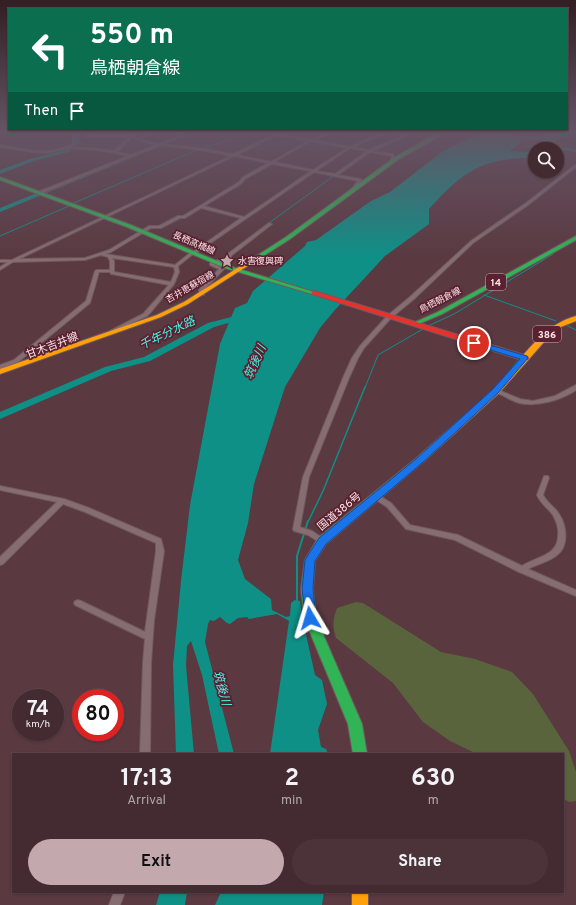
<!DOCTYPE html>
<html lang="en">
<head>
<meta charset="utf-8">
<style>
  :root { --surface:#442b31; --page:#4b3339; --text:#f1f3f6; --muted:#afa7ab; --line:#5c474d; --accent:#c3a8ae }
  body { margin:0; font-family:Overpass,"Noto Sans JP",sans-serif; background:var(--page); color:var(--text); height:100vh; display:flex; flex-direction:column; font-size:15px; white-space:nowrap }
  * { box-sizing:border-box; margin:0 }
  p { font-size:13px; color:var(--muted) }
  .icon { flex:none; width:22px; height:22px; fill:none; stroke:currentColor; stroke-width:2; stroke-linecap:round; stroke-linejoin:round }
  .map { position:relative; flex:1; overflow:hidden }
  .drawer { position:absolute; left:12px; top:753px; width:552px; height:140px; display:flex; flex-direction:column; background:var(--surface); border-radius:0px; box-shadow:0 1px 3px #0004,0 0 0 1px var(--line) }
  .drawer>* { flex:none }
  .hud { position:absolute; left:8px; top:8px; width:560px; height:122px; border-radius:0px; box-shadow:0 1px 3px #0004,0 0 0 1px var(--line); background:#0b6e4f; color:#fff; overflow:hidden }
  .buttons { position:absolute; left:528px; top:142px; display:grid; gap:8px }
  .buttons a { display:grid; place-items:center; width:36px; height:36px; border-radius:50%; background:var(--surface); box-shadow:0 1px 3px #0004,0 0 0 1px var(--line); font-size:20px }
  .speed { position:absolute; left:12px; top:689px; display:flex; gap:8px; font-size:20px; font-weight:700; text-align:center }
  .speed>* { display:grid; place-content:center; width:52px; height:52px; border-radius:50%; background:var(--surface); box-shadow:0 1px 3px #0004,0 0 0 1px var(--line); line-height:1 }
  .speed small { font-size:10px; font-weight:400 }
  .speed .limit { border:6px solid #d22; background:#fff; color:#111 }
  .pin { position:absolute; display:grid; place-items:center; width:34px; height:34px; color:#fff; margin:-17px; border:2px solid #fff; border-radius:50%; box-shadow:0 1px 4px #0007 }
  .me { position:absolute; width:44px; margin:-22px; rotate:353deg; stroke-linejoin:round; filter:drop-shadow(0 0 3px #0008) }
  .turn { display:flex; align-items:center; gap:14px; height:84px; padding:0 16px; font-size:18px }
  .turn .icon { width:52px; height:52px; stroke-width:2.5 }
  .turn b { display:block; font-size:28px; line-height:34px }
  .then { display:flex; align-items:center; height:38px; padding:0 16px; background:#0003; gap:8px; font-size:15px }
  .eta { display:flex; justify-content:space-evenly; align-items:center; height:68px; text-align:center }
  .eta b { font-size:24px; font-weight:700; line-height:28px }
  .cta { display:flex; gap:8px; margin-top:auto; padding:8px 16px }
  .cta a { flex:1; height:46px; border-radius:24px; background:var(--accent); color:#111; font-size:16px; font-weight:700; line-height:46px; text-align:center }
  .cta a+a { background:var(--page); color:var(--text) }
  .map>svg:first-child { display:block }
  .green { fill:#59643d }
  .water { fill:#0e9087; fill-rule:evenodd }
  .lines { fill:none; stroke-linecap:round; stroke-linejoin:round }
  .stream-far2 { stroke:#0e9087; stroke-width:1 }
  .stream-far1 { stroke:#0e9087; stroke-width:1.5 }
  .stream { stroke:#0e9087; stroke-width:2 }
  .river { fill:#0e9087; fill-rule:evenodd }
  .street-casing { stroke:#71595f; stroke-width:2 }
  .fast-casing { stroke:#71595f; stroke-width:2 }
  .slow-casing { stroke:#71595f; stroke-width:2 }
  .jam-casing { stroke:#71595f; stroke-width:2 }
  .street { fill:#856d72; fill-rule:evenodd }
  .fast { fill:#30b455; fill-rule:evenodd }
  .slow { fill:#ff9f0a; fill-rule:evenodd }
  .jam { fill:#e5322d; fill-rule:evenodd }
  .route { fill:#1a73e8; stroke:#114b97 }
  .labels { text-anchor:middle; stroke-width:3.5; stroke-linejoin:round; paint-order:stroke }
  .far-street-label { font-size:9px; fill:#fbe4e8; stroke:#5b2131 }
  .far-poi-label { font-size:9px; fill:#fbe4e8; stroke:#5b2131; text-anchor:start }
  .shield { fill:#5b2131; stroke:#cbaab1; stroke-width:1 }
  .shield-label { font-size:10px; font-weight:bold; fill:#fbe4e8 }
  .street-label { font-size:11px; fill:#fbe4e8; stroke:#5b2131 }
  .water-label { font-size:12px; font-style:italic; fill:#4bf3e3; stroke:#5b2131 }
</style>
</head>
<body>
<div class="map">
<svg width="576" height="905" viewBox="0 0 576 905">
  <rect width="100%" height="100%" fill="#5a3941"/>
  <!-- green -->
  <path class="green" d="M356,602L363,603L441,652L475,659L512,672L533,694L569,751L576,772V801L570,802L563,799V754H477L450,741L423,722L393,683L336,638C332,626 333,619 337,608Z"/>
  <!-- water -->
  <path class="water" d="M484,131H512L515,135L523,136L543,135L552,131H576L559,139L549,147L535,149V154L531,158C481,158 462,173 429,209V224L385,256L334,311L320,328L285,387L254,484L248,523L238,560L245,579L271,599L272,610L286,617L290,616L291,603L295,600L300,601L303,621L315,675L322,680L327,704L318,730L321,747L326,749L328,754H270L289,621L277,614L249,619L247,617L238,618L230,624L227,623L220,617L214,621L210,620L208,624L205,642L234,754H219L202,675L191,641L187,646L186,666L194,754H176L173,665L181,581L190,505L220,344L235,308L247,303L253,291L305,246L307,242L316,240L371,201L390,192L443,151ZM540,139L544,141L540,145L523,146L533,148L528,152L510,151L523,140Z
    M160,892H187L185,905H156Z
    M221,892H324L322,905H215Z"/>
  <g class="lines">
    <!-- stream-far2 -->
    <path class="stream-far2" d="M404,135L413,131
      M354,161L364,153
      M74,203L197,150L255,131
      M269,223L335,175
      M0,236L69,206
      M230,252L259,230
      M484,295L556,321
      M566,325L576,330
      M428,326L454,314L553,254
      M365,388L378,355L423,329"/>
    <!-- stream-far1 -->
    <path class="stream-far1" d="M308,522L323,491L365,387"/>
    <!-- stream -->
    <path class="stream" d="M297,601V556L308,521"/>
    <!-- river -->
    <path class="river" d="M75,131H79L80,142L69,152L34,161L0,174V170L30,159L65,150L76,142Z
      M196,131H203L176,140L0,212V208L172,138Z
      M549,139L553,140L549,144L576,150V152L544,146Z
      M243,314H246V318L214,327L150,361L111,371L0,419V412L105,367L144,357L208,323Z"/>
    <!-- street casing -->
    <g class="street-casing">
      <path id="street" d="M0,131H3L0,133Z
        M64,131H93L89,135H131L136,131H139L133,136L139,139L149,131H152L141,140L159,144L177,137L176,133L180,131H184L178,134L179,138L163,144L200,148L233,154L273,135L256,131C262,131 267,133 273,133C277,133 279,131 283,131L278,134L311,140L332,131H336L314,140L350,147L385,131C391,131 400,135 405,135C410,135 413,131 418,131L372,151L393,154L395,157L390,164L388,163L392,157L391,156L370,152L338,175L361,179V181L351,194L348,193L358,181L314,172L196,253L193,252L241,218L201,208L185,218H180L161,228H151L111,252L105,254L175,265L190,253L193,254L178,266L179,272L174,284L150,313L147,316L112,333L110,332V331L143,314L169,285L112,274H111L110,272H99L90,303L18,362L0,369V365L14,360L86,301L95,271L97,270H110V261L108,257L101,255L85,260L13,262L0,270V267L8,262H0V260H12L231,156L200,150L160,145L40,194H38V192L128,156C108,151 87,148 67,149C60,149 53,153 46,153C30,153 15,149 0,147V145C21,148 38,154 59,149C65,147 67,147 73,143V132ZM75,132H90L85,135L86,137H129L114,151L91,148L71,147L75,143ZM388,132L402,136L369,150L353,147ZM276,135L308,141L271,162L237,155ZM132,137L144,142L156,145L131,155L117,152ZM311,141L347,148L313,170L274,162ZM350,148L367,151L335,174L316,171ZM234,156L268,163L243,177L239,182L183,216H178L159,226H149L109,250L85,258L19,259ZM272,164L311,171L244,217L204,206L241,184L245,179ZM112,258L174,267L175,272L171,282L114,272V261Z
        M575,165H576V167L528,205L473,243L414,299L391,318L364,348L358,358L349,378L309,477L300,527L312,531L324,539L325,541L324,543L322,544L308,535L294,531L293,529L303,477L343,378L352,358L360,346L387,316L410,297L471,241L526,203Z
        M269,223L272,224L232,255L227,263L217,262L216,261L218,260L225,261L229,253Z
        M210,263H212L224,269L203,291L204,295H200L199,291V290L219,269L210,265Z
        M576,385V390C561,400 538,407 519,403C513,401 507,398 502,395C499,394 496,393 493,391L496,389L520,399L533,401L555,396Z
        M544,476H548L549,478L543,495C547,503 555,507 559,514C567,526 569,546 557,555C549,562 537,564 528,569L576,590V596L519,572L455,540L406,529L387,507L373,498L372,496L373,494H377L391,503L410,525L458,535L522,566C535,557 558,556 558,536C559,530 557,523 554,517C550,509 541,505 537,495Z
        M0,486L64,499L89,508L161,539L164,551L154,620L151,663L150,754H140L143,663L145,639L75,605L74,603L75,601L78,600L81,601L145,632L156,551V543L85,512L63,504L3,564L0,565V557L57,502L0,490Z
        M114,892H125L120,905H109Z"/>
    </g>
    <!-- fast casing -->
    <g class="fast-casing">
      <path id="fast" d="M441,131H446L437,138L399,159L290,239L260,258L255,257L286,237L395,157Z
        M0,177L131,225L229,266L317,293L312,294L225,268L127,227L0,180Z
        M576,236V240L442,314L416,325L414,326L411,324L438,312Z
        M421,456L426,459L424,461L326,544L315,561L313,589L316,618L362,724L367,754H353L348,724L304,618L301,589L305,560L318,538L418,457Z"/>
    </g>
    <!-- slow casing -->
    <g class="slow-casing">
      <path id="slow" d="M258,255L260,256V258L188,304L161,317L0,374V369L157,315L184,302Z
        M576,316V321L558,328L544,342L499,393L424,461H418L416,459L418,457C443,434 469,413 493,390C519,364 539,326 576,316Z
        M352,892H368V905H352Z"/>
    </g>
    <!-- jam casing -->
    <g class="jam-casing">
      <path id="jam" d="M314,291L528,356L529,358L528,360H522L312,294L311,293Z"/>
    </g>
    <!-- street -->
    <use href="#street" class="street"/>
    <!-- fast -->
    <use href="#fast" class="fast"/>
    <!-- slow -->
    <use href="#slow" class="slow"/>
    <!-- jam -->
    <use href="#jam" class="jam"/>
  </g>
  <!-- sky -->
  <linearGradient id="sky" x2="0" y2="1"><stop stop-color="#321f24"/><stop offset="0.51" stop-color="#655465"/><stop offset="1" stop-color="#655465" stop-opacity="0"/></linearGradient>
  <rect width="576" height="258" fill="url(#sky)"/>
  <!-- route -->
  <path class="route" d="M471,341H476L527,356L528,358L498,393L422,463L326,544L315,561L313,589L316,618L315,622L310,624L306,622L302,589L305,560L319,538L416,459L493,389L520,359L471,344Z"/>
  <!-- icons -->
  <defs>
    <g id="sight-bare" transform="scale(1.08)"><path d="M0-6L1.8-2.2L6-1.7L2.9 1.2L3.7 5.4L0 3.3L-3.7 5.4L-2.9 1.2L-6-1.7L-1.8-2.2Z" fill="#c3a8ae" stroke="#5b2131" stroke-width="2.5" paint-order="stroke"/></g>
  </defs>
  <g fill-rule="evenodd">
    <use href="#sight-bare" x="227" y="261"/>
  </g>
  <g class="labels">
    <!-- far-street labels -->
    <g class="far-street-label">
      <text transform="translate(194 243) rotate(23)" y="3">長栖高橋線</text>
      <text transform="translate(190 287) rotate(-30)" y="3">吉井恵蘇宿線</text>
      <text transform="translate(440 300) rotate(-27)" y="3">鳥栖朝倉線</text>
    </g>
    <!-- far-poi labels -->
    <g class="far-poi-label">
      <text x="238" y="264">水害復興碑</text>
    </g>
    <!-- shield labels -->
    <g class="shield">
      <rect x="486" y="274" width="20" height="16" rx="3"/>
      <rect x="533" y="326" width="28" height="16" rx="3"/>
    </g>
    <g class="shield-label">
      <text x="496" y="286">14</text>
      <text x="547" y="338">386</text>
    </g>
    <!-- street labels -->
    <g class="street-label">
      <text transform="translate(52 345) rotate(-21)" y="4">甘木吉井線</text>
      <text transform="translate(339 511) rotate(-40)" y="4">国道386号</text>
    </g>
    <!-- water labels -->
    <g class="water-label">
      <text transform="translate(167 333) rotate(-26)" y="4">千年分水路</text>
      <text transform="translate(255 362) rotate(-66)" y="4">筑後川</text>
      <text transform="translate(222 688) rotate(75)" y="4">筑後川</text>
    </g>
  </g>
</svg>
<div class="buttons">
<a><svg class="icon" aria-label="search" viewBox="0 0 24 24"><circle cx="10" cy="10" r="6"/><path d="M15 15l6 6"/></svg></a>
</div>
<div class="speed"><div>74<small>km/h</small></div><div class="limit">80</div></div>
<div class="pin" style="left:474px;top:343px;background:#d93025"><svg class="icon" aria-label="arrive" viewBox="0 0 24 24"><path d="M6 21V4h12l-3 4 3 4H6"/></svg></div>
<svg class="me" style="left:310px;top:618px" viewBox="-20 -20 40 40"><path d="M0-17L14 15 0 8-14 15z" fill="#1a73e8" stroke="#fff" stroke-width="4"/></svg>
<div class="hud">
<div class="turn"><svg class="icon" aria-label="left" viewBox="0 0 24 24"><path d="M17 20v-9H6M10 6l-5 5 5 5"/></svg><div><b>550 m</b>鳥栖朝倉線</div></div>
<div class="then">Then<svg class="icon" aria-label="arrive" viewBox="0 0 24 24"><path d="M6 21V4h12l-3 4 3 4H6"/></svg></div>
</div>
<section class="drawer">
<div class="eta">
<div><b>17:13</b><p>Arrival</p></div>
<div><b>2</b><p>min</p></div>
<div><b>630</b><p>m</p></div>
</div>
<div class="cta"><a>Exit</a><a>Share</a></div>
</section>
</div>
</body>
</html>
